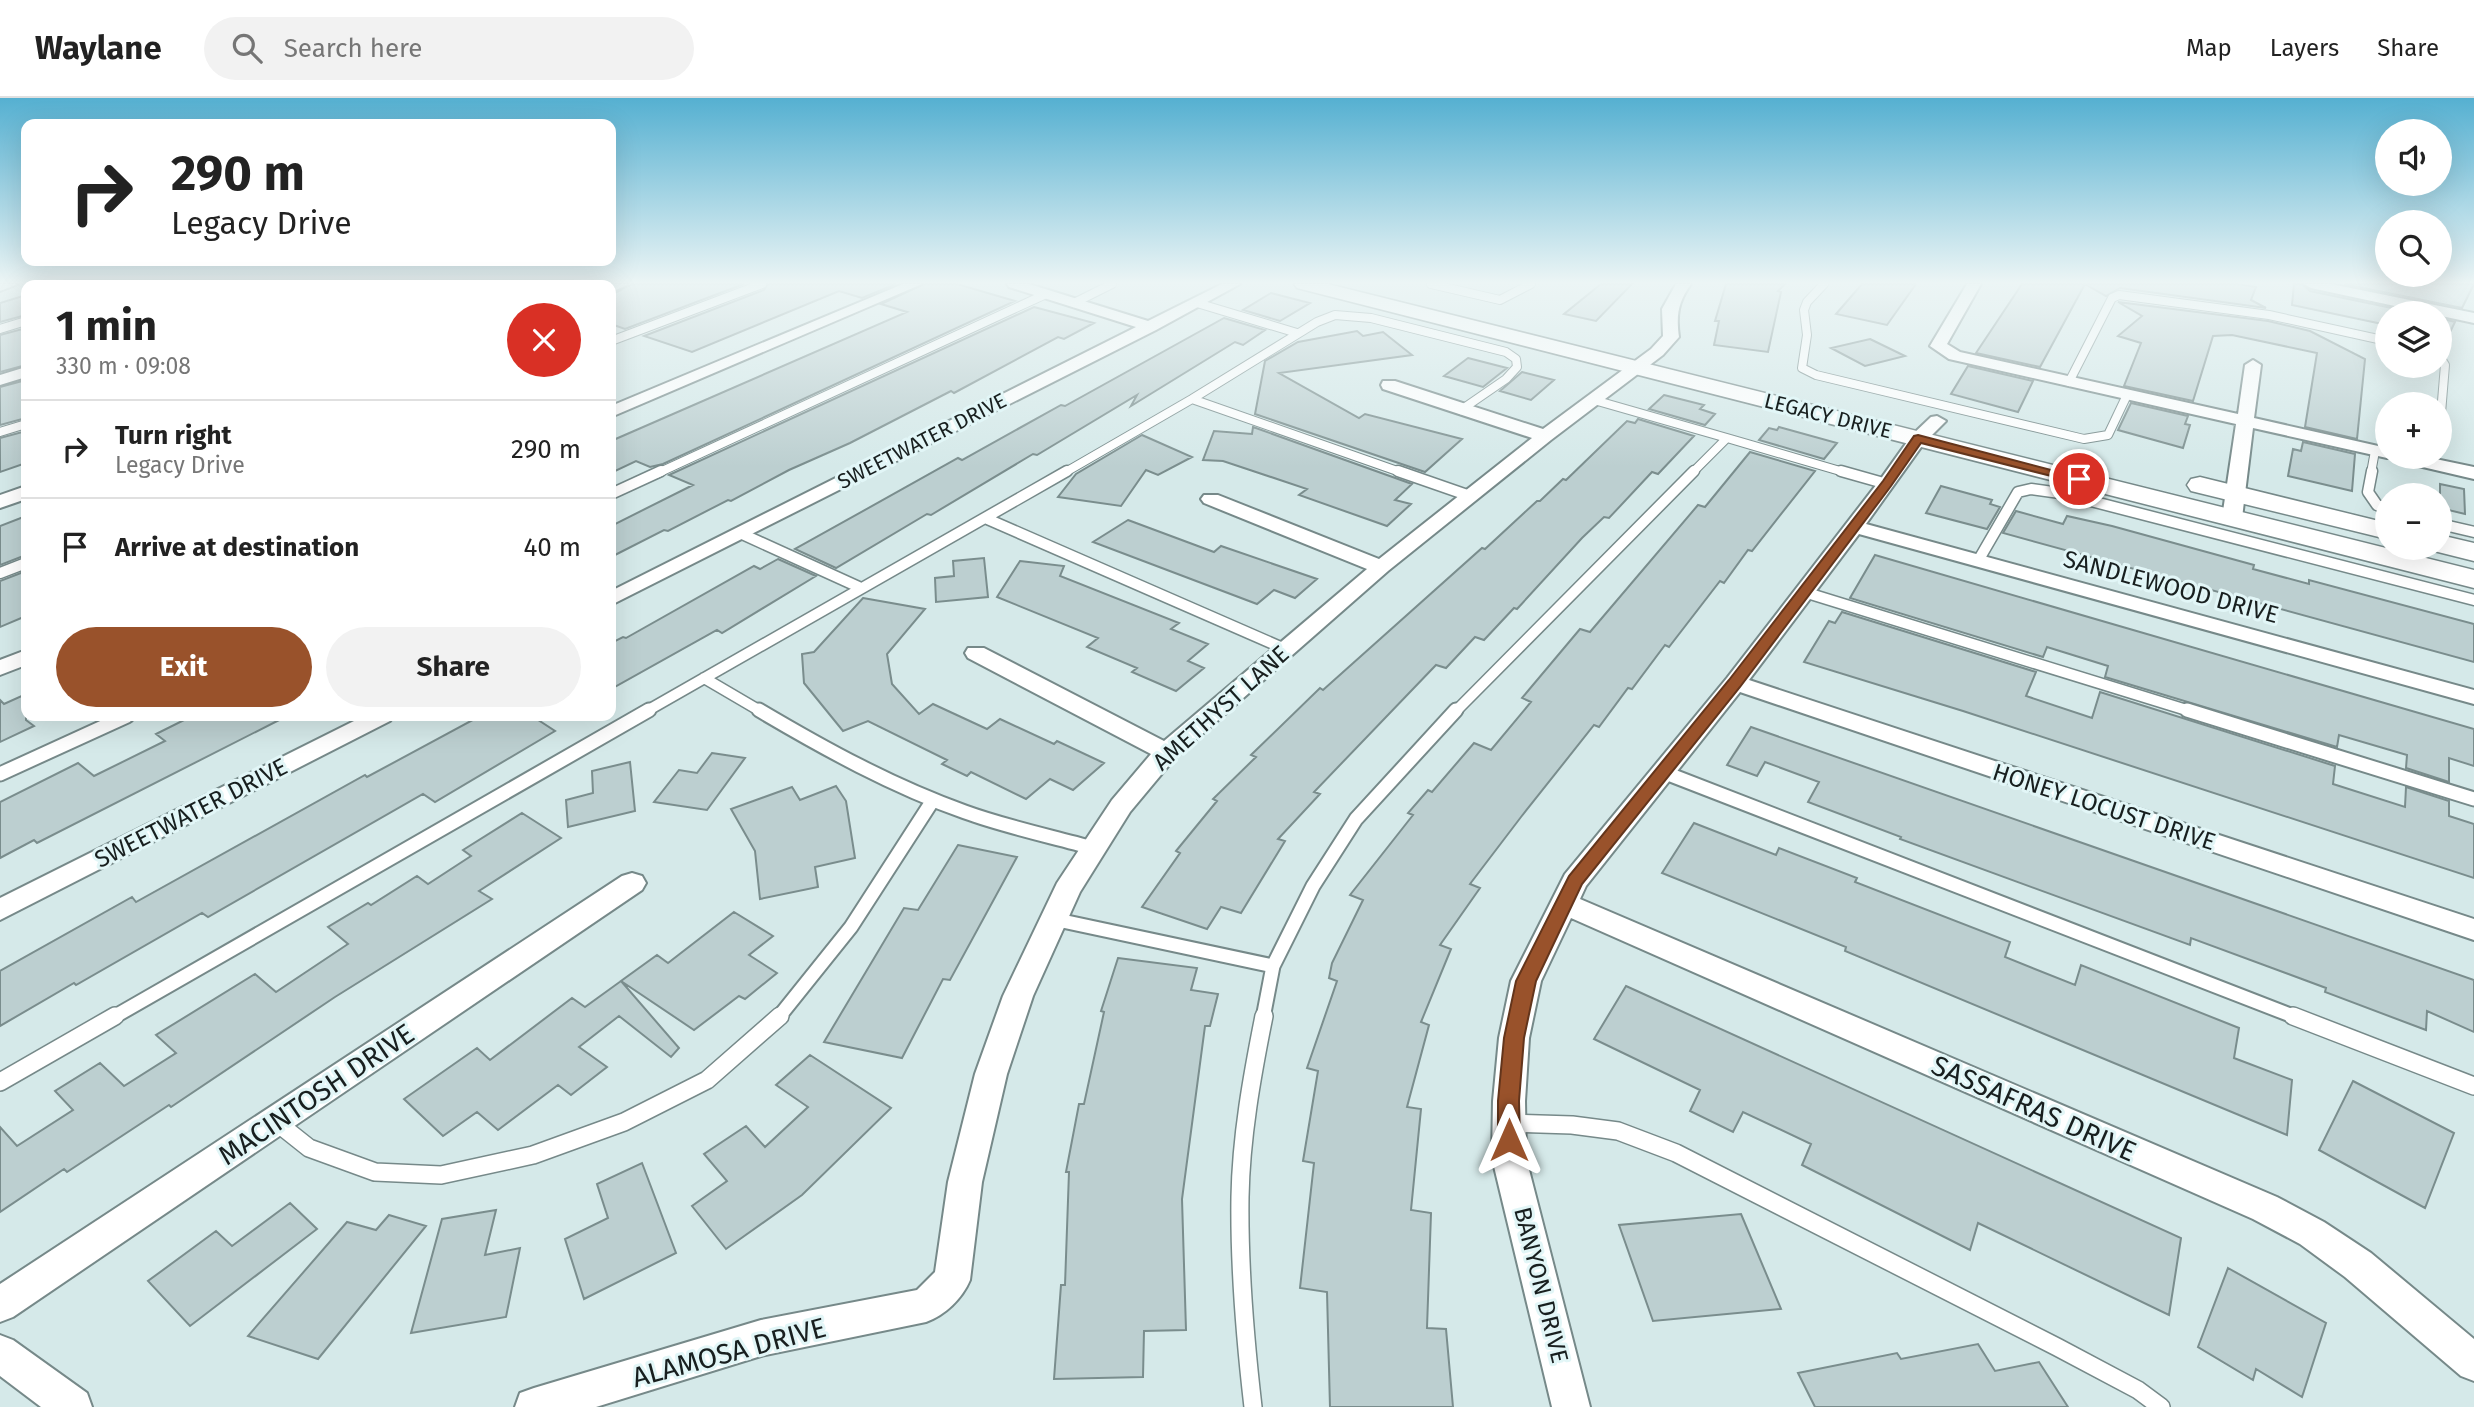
<!DOCTYPE html>
<html lang="en">
<head>
<meta charset="utf-8">
<style>
  :root { --surface:#fff; --page:#f2f2f2; --text:#222; --muted:#767676; --line:#e0e0e0; --accent:#99522b }
  body { margin:0; font-family:"Fira Sans",sans-serif; background:var(--page); color:var(--text); height:100vh; display:flex; flex-direction:column; font-size:26px; white-space:nowrap }
  * { box-sizing:border-box; margin:0 }
  p { font-size:23px; color:var(--muted) }
  .icon { flex:none; width:38px; height:38px; fill:none; stroke:currentColor; stroke-width:2; stroke-linecap:round; stroke-linejoin:round }
  .map { position:relative; flex:1; overflow:hidden }
  .drawer { position:absolute; left:21px; top:182px; width:595px; height:441px; display:flex; flex-direction:column; background:var(--surface); border-radius:14px; box-shadow:0 7px 28px #0002 }
  .drawer>* { flex:none }
  .hud { position:absolute; left:21px; top:21px; width:595px; height:147px; border-radius:14px; box-shadow:0 7px 28px #0002; background:#fff; color:var(--text); overflow:hidden }
  .tools { position:absolute; left:2375px; top:21px; display:grid; gap:14px }
  .tools a { display:grid; place-items:center; width:77px; height:77px; border-radius:50%; background:var(--surface); box-shadow:0 7px 28px #0002; font-size:35px }
  .pin { position:absolute; display:grid; place-items:center; width:60px; height:60px; color:#fff; margin:-30px; border:4px solid #fff; border-radius:50%; box-shadow:0 2px 7px #0007 }
  .me { position:absolute; width:77px; margin:-38px; rotate:0deg; stroke-linejoin:round; filter:drop-shadow(0 0 5px #0008) }
  .turn { display:flex; align-items:center; gap:24px; height:147px; padding:0 35px; font-size:32px }
  .turn .icon { width:91px; height:91px; stroke-width:2.5 }
  .turn b { display:block; font-size:49px; line-height:60px }
  .round { display:grid; place-items:center; flex:none; width:74px; height:74px; border-radius:37px; background:var(--page) }
  .summary { display:flex; align-items:center; justify-content:space-between; height:119px; padding:0 35px }
  h1 { font-size:42px; font-weight:700; line-height:52px }
  .button { display:flex; gap:14px; margin-top:auto; padding:14px 35px }
  .button a { flex:1; height:80px; border-radius:42px; background:var(--accent); color:#fff; font-size:28px; font-weight:700; line-height:80px; text-align:center }
  .button a+a { background:var(--page); color:var(--text) }
  ul { padding:0; list-style:none }
  li { display:flex; align-items:center; gap:21px; height:98px; padding:0 35px; border-top:2px solid var(--line) }
  li div { flex:1 }
  li b { display:block; font-size:26px }
  li em { font-style:normal }
  header { display:flex; align-items:center; gap:42px; box-sizing:border-box; height:98px; padding:0 35px; background:var(--surface); border-bottom:2px solid var(--line) }
  header strong { font-size:33px }
  nav { display:flex; gap:38px; margin-inline-start:auto; font-size:24px }
  .search { width:490px; height:63px; background:var(--page); display:flex; align-items:center; gap:18px; box-sizing:border-box; padding:0 24px; border-radius:38px; color:var(--muted); font-size:26px }
  .map>svg:first-child { display:block }
  .building { fill:#bccfd0; stroke:#7a8d8d; stroke-width:2 }
  .lines { fill:none; stroke-linecap:round; stroke-linejoin:round }
  .lane-far3-casing { stroke:#768989; stroke-width:10 }
  .lane-far2-casing { stroke:#768989; stroke-width:13 }
  .lane-far1-casing { stroke:#768989; stroke-width:17 }
  .lane-casing { stroke:#768989; stroke-width:20 }
  .street-casing { stroke:#768989; stroke-width:4 }
  .secondary-casing { stroke:#768989; stroke-width:3 }
  .lane-far3 { stroke:#fff; stroke-width:8 }
  .lane-far2 { stroke:#fff; stroke-width:10 }
  .lane-far1 { stroke:#fff; stroke-width:13 }
  .lane { stroke:#fff; stroke-width:17 }
  .street { fill:#fff; fill-rule:evenodd }
  .secondary { fill:#fff; fill-rule:evenodd }
  .route { fill:#99522b; stroke:#63351c; stroke-width:2 }
  .labels { text-anchor:middle; stroke-width:6; stroke-linejoin:round; paint-order:stroke }
  .far-street-label { font-size:21px; fill:#181f1f; stroke:#e2f6f7 }
  .street-label { font-size:24px; fill:#181f1f; stroke:#e2f6f7 }
  .near-street-label { font-size:28px; fill:#181f1f; stroke:#e2f6f7 }
</style>
</head>
<body>
<header>
<strong>Waylane</strong>
<div class="search"><svg class="icon" aria-label="search" viewBox="0 0 24 24"><circle cx="10" cy="10" r="6"/><path d="M15 15l6 6"/></svg>Search here</div>
<nav><a>Map</a><a>Layers</a><a>Share</a></nav>
</header>
<div class="map">
<svg width="2474" height="1309" viewBox="0 0 2474 1309">
  <rect width="100%" height="100%" fill="#d5e9e9"/>
  <!-- building -->
  <path class="building" d="M632,186H744L625,231L611,226V197Z
    M768,186H896L862,200L839,193L692,254L644,238L764,192Z
    M924,186H957L1015,203L663,366L650,369L636,363L611,375V343L907,214L881,206Z
    M1601,186H1632L1596,223L1564,216Z
    M1726,186H1785L1778,193L1781,194L1768,254L1714,247L1719,223H1715Z
    M1862,186H1916L1887,227L1836,216Z
    M2022,186H2085L2040,269L1976,255Z
    M2085,186H2238L2256,189L2251,202L2266,210L2120,190L2106,198Z
    M2294,186H2302L2310,193L2416,215H2387V227L2292,207Z
    M2344,186H2474L2462,210Z
    M1271,195L1310,205L1280,223L1243,212Z
    M26,197V217L0,224V205Z
    M2118,204L2268,223L2310,233L2365,261L2357,341L2305,329L2317,255L2232,237L2213,238L2193,303L2124,288L2141,245L2118,238L2142,218Z
    M1034,209L1094,225L1064,241L1058,239L954,295L951,293L850,345L789,372L731,403L728,402L668,433L664,432L611,459V428L693,387L669,377Z
    M1224,220L1265,232L1243,247L1235,244L1131,308L1137,297L1037,357L1033,356L931,417L927,416L836,470L795,451L958,360L962,362L1061,307L1065,308Z
    M2440,220L2455,224L2441,253H2440Z
    M26,230V267L0,274V237Z
    M1357,233L1363,238L1383,234L1412,257L1279,275L1359,320L1365,316L1462,341L1425,374L1255,316L1265,263L1298,244Z
    M1870,241L1905,258L1865,268L1831,250Z
    M1468,260L1507,270L1483,289L1444,278Z
    M1968,268L2033,283L2018,314L1951,296Z
    M1522,274L1554,282L1531,302L1500,293Z
    M26,282V320L0,327V289Z
    M1664,297L1704,307L1700,311L1715,316L1705,327L1649,311Z
    M2131,305L2188,318L2185,326L2190,327L2183,350L2118,332Z
    M1638,321L1694,338L1658,376L1652,374L1609,420L1604,419L1582,440L1517,511L1514,510L1484,542L1475,539L1446,570L1436,567L1314,694L1320,696L1278,741L1285,743L1241,815L1221,809L1207,831L1142,809L1180,755L1176,753L1217,703L1213,701L1256,659L1251,657L1320,590L1323,592L1482,450L1485,451L1537,403H1540L1563,381L1566,382L1627,323L1635,325Z
    M1253,329L1412,386L1395,402L1411,406L1387,428L1299,397L1307,391L1223,363L1203,362L1214,333L1252,336Z
    M1779,329L1837,345L1824,361L1759,342L1769,330L1777,332Z
    M26,333V365L0,374V340Z
    M1142,337L1192,359L1158,377L1146,372L1121,408L1058,399L1076,376Z
    M2303,344L2355,356L2352,393L2288,378L2293,351L2301,353Z
    M1750,354L1815,373L1752,453L1748,452L1724,485L1720,483L1669,549L1665,547L1632,591L1628,590L1599,629L1594,627L1521,719L1470,786L1480,790L1440,847L1451,851L1421,924L1429,927L1407,1009L1421,1011L1411,1112L1431,1115L1427,1230L1446,1231L1453,1309H1330L1327,1194L1300,1190L1314,1065L1303,1063L1318,973L1307,970L1337,883L1329,880L1332,865L1363,802L1350,797L1413,717L1408,715L1428,692L1432,694L1474,645L1491,652L1531,604L1522,600L1580,531L1590,534L1698,407L1705,409Z
    M2440,386L2464,391L2465,416L2440,410Z
    M1941,388L1992,402L1990,406L2000,409L1987,431L1926,415Z
    M2016,413L2063,426L2067,418L2112,428L2254,467L2253,471L2309,486V482L2474,526V564L2003,435Z
    M26,418V457L0,467V428Z
    M1128,422L1214,454L1221,448L1317,481L1295,500L1274,492L1257,506L1093,444Z
    M1875,457L2474,631V668L2449,660V684L2406,670L2407,657L2339,637L2337,649L2105,579L2108,568L2047,549L2043,559L1850,500Z
    M984,460L988,499L936,504L935,480L954,478L953,463Z
    M778,461L816,478L722,535L717,532L611,591V545L623,539L626,540L754,468L760,471Z
    M1020,463L1064,468L1060,478L1179,525L1171,531L1208,546L1188,563L1204,570L1176,593L1132,574L1137,570L1087,549L1098,540L997,499Z
    M26,473V518L0,529V483Z
    M863,500L925,511L887,556L892,586L919,616L933,606L987,631L1000,621L1054,646L1057,643L1104,665L1073,692L1050,681L1026,701L971,674L967,678L942,666L947,662L868,623L843,633L804,585L802,556L814,554Z
    M1842,514L2036,574L2026,598L2092,620L2100,594L2335,668L2333,686L2405,709L2406,689L2449,703V718L2474,726V780L1963,613L1804,564L1829,523L1835,525Z
    M26,596V622L34,628L0,644V602L4,606Z
    M192,618H287L37,745L34,742L0,760V704L78,665L94,678L165,643L156,636Z
    M480,618H532L555,633L435,704L423,696L208,819L202,815L76,887L74,885L0,928V873L132,799L136,804L365,677L367,679Z
    M1751,629L2474,882V934L2427,913L2426,932L2325,894L2326,890L2191,840L2190,847L1900,741L1901,739L1808,704L1819,684L1765,664L1757,678L1727,667Z
    M712,655L745,660L707,712L654,704L679,672L697,675Z
    M630,664L635,713L568,729L566,702L593,695L592,673Z
    M836,688L846,703L855,760L815,769L818,789L760,801L755,753L731,711L792,689L800,702Z
    M522,715L561,740L479,793L492,801L335,899L171,1009L169,1007L67,1074L64,1071L0,1114V1029L17,1048L73,1012L55,993L100,965L124,988L176,955L156,937L255,876L276,894L348,846L328,829L368,805L371,807L417,778L428,786L471,758L463,752Z
    M1694,725L1776,757L1779,750L1857,780L1855,784L2010,844L2005,859L2075,887L2081,867L2239,930L2234,960L2292,982L2287,1037L1845,853L1846,849L1662,775Z
    M958,747L1017,759L950,882L943,881L902,960L824,944L904,810L918,812Z
    M734,814L773,838L749,857L777,875L745,901L739,898L694,932L621,883L657,857L668,865Z
    M1118,860L1197,870L1191,892L1218,896L1210,928H1205L1182,1101L1186,1232L1144,1233L1143,1279L1054,1281L1061,1187H1065L1069,1074H1066L1079,1006H1084L1104,914L1101,913Z
    M621,883L679,950L671,959L619,918L579,949L607,969L571,997L558,987L498,1032L477,1014L443,1038L404,1001L477,950L490,962L572,900L585,909Z
    M1626,888L2181,1140L2169,1217L1978,1125L1970,1152L1802,1067L1811,1046L1743,1014L1733,1034L1690,1013L1700,992L1594,941Z
    M810,957L891,1010L802,1097L726,1151L692,1108L727,1083L704,1056L746,1028L765,1049L808,1009L776,987Z
    M2353,983L2454,1035L2425,1110L2319,1052Z
    M642,1065L676,1155L584,1201L565,1141L608,1120L597,1086Z
    M290,1105L317,1131L190,1228L148,1183L216,1133L232,1148Z
    M496,1112L485,1157L520,1150L506,1219L411,1235L442,1121Z
    M1741,1116L1781,1211L1653,1223L1619,1127Z
    M389,1117L426,1128L318,1261L248,1238L347,1124L376,1132Z
    M2228,1170L2326,1225L2302,1299L2256,1271L2253,1282L2198,1249Z
    M1978,1246L1995,1273L2039,1264L2068,1309H1815L1798,1275L1897,1255L1901,1261Z"/>
  <g class="lines">
    <!-- lane-far3 casing -->
    <g class="lane-far3-casing">
      <path id="lane-far3" d="M1431,186L1500,202L1531,186
        M1824,186L1807,204L1804,212L1807,237L1802,270L1816,277L2084,341L2108,337L2127,297
        M154,187L158,186
        M454,187L458,186
        M1074,205L1112,186
        M1197,205L1297,235
        M0,231L26,223
        M611,243L762,186
        M2440,259L2445,267L2440,327
        M2069,284L2112,200L2119,197L2269,217L2387,243
        M1192,301L1403,375
        M1594,302L1727,340L1692,375
        M0,334L26,326
        M1727,340L1847,375
        M658,375L1046,196
        M1064,375L1192,301L1317,224L1335,217L1371,220L1506,254L1516,261L1517,269L1506,281L1461,312
        M2371,375L2375,353"/>
    </g>
    <!-- lane-far2 casing -->
    <g class="lane-far2-casing">
      <path id="lane-far2" d="M1398,373L1470,398
        M1841,373L1887,386
        M2372,373L2368,394L2377,407L2387,411
        M611,396L661,373
        M985,420L1285,551
        M2440,426L2474,434
        M740,435L861,490
        M1978,463L2018,394L2031,391L2060,395L2474,502
        M0,475L26,465
        M1804,494L2193,614
        M704,580L762,614
        M645,614L1067,373
        M1455,614L1694,373"/>
    </g>
    <!-- lane-far1 casing -->
    <g class="lane-far1-casing">
      <path id="lane-far1" d="M759,612C825,651 892,688 965,714C1006,729 1050,738 1093,750
        M2187,612L2474,701
        M1663,674L2298,920
        M0,676L127,618
        M1053,821L1273,868
        M112,920L649,612
        M778,920L851,829L933,702
        M1263,920L1273,868L1313,788L1356,721L1456,612"/>
    </g>
    <!-- lane casing -->
    <g class="lane-casing">
      <path id="lane" d="M2293,918L2474,988
        M0,984L115,918
        M275,1023L309,1050L375,1074L441,1077L533,1057L624,1024L707,982L780,918
        M1509,1025L1572,1027L1618,1033L1676,1055L2057,1249L2138,1292L2161,1309
        M1253,1309C1245,1240 1239,1169 1240,1099C1241,1039 1252,978 1264,918"/>
    </g>
    <!-- street casing -->
    <g class="street-casing">
      <path id="street" d="M0,186H18L0,193Z
        M609,186H630L611,194V187H606Z
        M903,186H922L611,319V308Z
        M1007,186H1029L1148,223L1222,186H1240L1156,232L611,507V493L1136,229L1009,189Z
        M1676,186H1691C1678,204 1676,217 1679,239L1663,257L1551,342L1388,473L1175,660L1130,714L1080,794L1033,898L1007,976L982,1084L970,1182C962,1201 945,1217 926,1224L761,1258L596,1309H515L520,1295L534,1290L761,1222L917,1192L935,1174L948,1084L975,976L1003,898L1057,785L1112,702L1151,656L968,560L965,555L968,550H984L1164,643L1367,471L1204,405L1201,401L1204,397H1218L1379,461L1532,340L1383,291L1381,287L1383,283H1395L1543,331L1651,251L1663,238L1662,211Z
        M1967,186H1981L1947,246L1960,254L2238,316L2245,267L2253,262L2261,267L2254,320L2387,350V359H2393L2387,360L2253,330L2242,420L2239,424H2225L2222,420L2236,326L1949,261L1930,248Z
        M2304,186H2331L2474,215V225L2311,190Z
        M26,269V279L0,287V277Z
        M1937,318L1946,323L1924,345L1866,426L2474,592V606L1859,436L1749,582L2474,821V842L1740,594L1586,788L1580,801L2277,1099L2324,1124L2371,1155L2474,1241V1283L2461,1278L2345,1179L2300,1146L2253,1121L1571,820L1541,883L1529,940L1525,1003L1526,1060L1590,1309H1552L1492,1060L1493,1003L1499,940L1511,883L1565,776L1727,580L1880,382L1912,337L1931,319Z
        M2394,359H2426L2474,369V381L2397,363Z
        M26,388V401L0,410V397Z
        M26,552V567L0,577V562Z
        M364,618H394L390,623L0,822V800Z
        M632,775L642,778L646,785L642,792L13,1219L0,1224V1186L622,778Z
        M0,1237L13,1242L87,1295L92,1309H41L0,1278Z"/>
    </g>
    <!-- secondary casing -->
    <g class="secondary-casing">
      <path id="secondary" d="M1294,186H1328L2474,472V490L1297,190Z
        M2200,379L2387,425V441L2191,393L2187,387L2191,381Z
        M2440,437L2474,445V463L2430,452L2428,450H2440Z"/>
    </g>
    <!-- lane-far3 -->
    <use href="#lane-far3" class="lane-far3"/>
    <!-- lane-far2 -->
    <use href="#lane-far2" class="lane-far2"/>
    <!-- lane-far1 -->
    <use href="#lane-far1" class="lane-far1"/>
    <!-- lane -->
    <use href="#lane" class="lane"/>
    <!-- street -->
    <use href="#street" class="street"/>
    <!-- secondary -->
    <use href="#secondary" class="secondary"/>
  </g>
  <!-- sky -->
  <linearGradient id="sky" x2="0" y2="1"><stop stop-color="#55b0d1"/><stop offset="0.5" stop-color="#ecf5f5"/><stop offset="1" stop-color="#ecf5f5" stop-opacity="0"/></linearGradient>
  <rect width="2474" height="369" fill="url(#sky)"/>
  <!-- route -->
  <path class="route" d="M1918,337L2085,381L2079,385L1921,345L1891,388L1740,589L1582,786L1536,883L1524,940L1519,1003L1520,1042L1517,1049L1509,1052L1501,1049L1498,1042V1003L1504,940L1516,883L1569,778L1729,582L1883,383L1914,338Z"/>
  <g class="labels">
    <!-- far-street labels -->
    <g class="far-street-label">
      <text transform="translate(1828 318) rotate(14)" y="7">LEGACY DRIVE</text>
      <text transform="translate(922 343) rotate(-27)" y="7">SWEETWATER DRIVE</text>
    </g>
    <!-- street labels -->
    <g class="street-label">
      <text transform="translate(2171 489) rotate(15)" y="8">SANDLEWOOD DRIVE</text>
      <text transform="translate(1221 610) rotate(-42)" y="8">AMETHYST LANE</text>
      <text transform="translate(2104 709) rotate(18)" y="8">HONEY LOCUST DRIVE</text>
      <text transform="translate(191 715) rotate(-27)" y="8">SWEETWATER DRIVE</text>
      <text transform="translate(1541 1187) rotate(76)" y="8">BANYON DRIVE</text>
    </g>
    <!-- near-street labels -->
    <g class="near-street-label">
      <text transform="translate(316 996) rotate(-34)" y="10">MACINTOSH DRIVE</text>
      <text transform="translate(2034 1010) rotate(24)" y="10">SASSAFRAS DRIVE</text>
      <text transform="translate(729 1254) rotate(-15)" y="10">ALAMOSA DRIVE</text>
    </g>
  </g>
</svg>
<div class="tools">
<a><svg class="icon" aria-label="sound" viewBox="0 0 24 24"><path d="M4 9h4l5-4v14l-5-4H4zM17 9q2 3 0 6"/></svg></a>
<a><svg class="icon" aria-label="search" viewBox="0 0 24 24"><circle cx="10" cy="10" r="6"/><path d="M15 15l6 6"/></svg></a>
<a><svg class="icon" aria-label="layers" viewBox="0 0 24 24"><path d="M12 4l9 5-9 5-9-5zM3 14l9 5 9-5"/></svg></a>
<a>+</a>
<a>−</a>
</div>
<div class="pin" style="left:2079px;top:381px;background:#d93025"><svg class="icon" aria-label="arrive" viewBox="0 0 24 24"><path d="M6 21V4h12l-3 4 3 4H6"/></svg></div>
<svg class="me" style="left:1509px;top:1042px" viewBox="-20 -20 40 40"><path d="M0-17L14 15 0 8-14 15z" fill="#99522b" stroke="#fff" stroke-width="4"/></svg>
<div class="hud">
<div class="turn"><svg class="icon" aria-label="right" viewBox="0 0 24 24"><path d="M7 20v-9h11M14 6l5 5-5 5"/></svg><div><b>290 m</b>Legacy Drive</div></div>
</div>
<section class="drawer">
<div class="summary"><div><h1>1 min</h1><p>330 m · 09:08</p></div><a class="round" style="background:#d93025;color:#fff"><svg class="icon" aria-label="close" viewBox="0 0 24 24"><path d="M6 6l12 12M18 6L6 18"/></svg></a></div>
<ul>
<li><svg class="icon" aria-label="right" viewBox="0 0 24 24"><path d="M7 20v-9h11M14 6l5 5-5 5"/></svg><div><b>Turn right</b><p>Legacy Drive</p></div><em>290 m</em></li>
<li><svg class="icon" aria-label="arrive" viewBox="0 0 24 24"><path d="M6 21V4h12l-3 4 3 4H6"/></svg><div><b>Arrive at destination</b></div><em>40 m</em></li>
</ul>
<div class="button"><a>Exit</a><a>Share</a></div>
</section>
</div>
</body>
</html>
